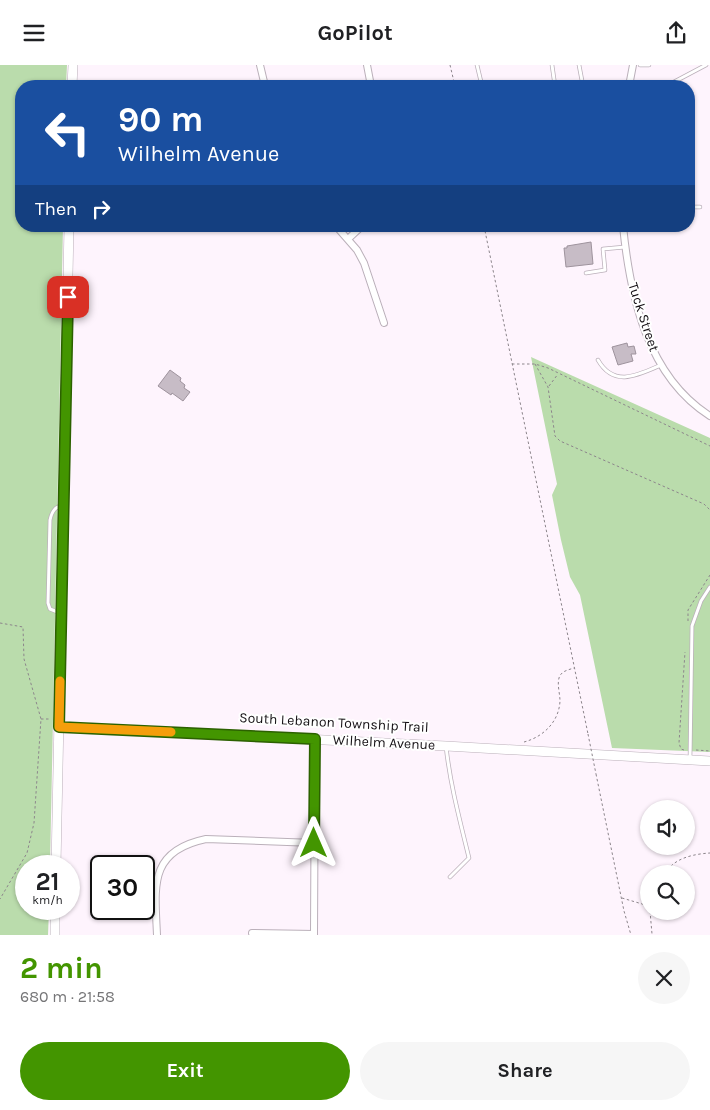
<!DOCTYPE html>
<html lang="en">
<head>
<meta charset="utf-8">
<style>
  :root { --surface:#fff; --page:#f6f6f6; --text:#202124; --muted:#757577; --accent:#439500 }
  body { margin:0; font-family:Karla,sans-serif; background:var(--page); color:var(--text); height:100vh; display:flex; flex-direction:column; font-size:19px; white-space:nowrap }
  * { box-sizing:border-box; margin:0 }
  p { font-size:16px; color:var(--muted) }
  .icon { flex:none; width:28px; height:28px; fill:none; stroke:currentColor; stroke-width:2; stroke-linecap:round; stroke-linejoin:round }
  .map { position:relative; height:870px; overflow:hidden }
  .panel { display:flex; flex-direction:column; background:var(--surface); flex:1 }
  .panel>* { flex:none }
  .top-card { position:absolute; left:15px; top:15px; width:680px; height:152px; border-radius:20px; box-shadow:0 1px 4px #0004; background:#1a4fa0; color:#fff; overflow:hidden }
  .controls { position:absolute; left:640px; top:735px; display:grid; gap:10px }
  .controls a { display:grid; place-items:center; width:55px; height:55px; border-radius:50%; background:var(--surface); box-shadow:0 1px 4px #0004; font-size:25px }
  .speed { position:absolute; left:15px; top:790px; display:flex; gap:10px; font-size:25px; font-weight:700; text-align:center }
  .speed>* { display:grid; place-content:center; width:65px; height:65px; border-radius:50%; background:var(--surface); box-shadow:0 1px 4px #0004; line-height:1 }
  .speed small { font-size:12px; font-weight:400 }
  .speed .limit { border:2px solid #111; border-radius:8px; background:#fff; color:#111 }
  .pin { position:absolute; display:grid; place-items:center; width:42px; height:42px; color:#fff; margin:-21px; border-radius:10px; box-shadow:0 2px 8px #0006 }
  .me { position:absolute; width:55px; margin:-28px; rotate:0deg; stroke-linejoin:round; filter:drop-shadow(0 0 4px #0008) }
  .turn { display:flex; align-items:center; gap:18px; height:105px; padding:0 20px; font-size:22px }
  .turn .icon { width:65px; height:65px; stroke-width:2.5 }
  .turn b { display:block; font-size:35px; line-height:42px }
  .then { display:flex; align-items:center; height:48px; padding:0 20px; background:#0003; gap:10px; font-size:19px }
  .round { display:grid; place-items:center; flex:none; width:52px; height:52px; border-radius:26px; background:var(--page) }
  .summary { display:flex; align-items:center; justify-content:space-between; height:85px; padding:0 20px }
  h1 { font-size:30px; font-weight:700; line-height:38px; color:var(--accent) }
  .cta { display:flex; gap:10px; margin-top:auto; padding:10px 20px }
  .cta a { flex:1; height:58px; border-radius:30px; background:var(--accent); color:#fff; font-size:20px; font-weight:700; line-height:58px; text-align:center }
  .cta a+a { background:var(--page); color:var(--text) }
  header { display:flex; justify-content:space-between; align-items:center; height:65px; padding:0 20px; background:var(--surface); font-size:22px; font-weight:700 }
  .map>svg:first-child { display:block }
  .green { fill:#badcac }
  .building { fill:#c7bcc6; stroke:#9e939d }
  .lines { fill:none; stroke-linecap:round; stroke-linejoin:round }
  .lane-casing { stroke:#bbb0ba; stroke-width:4.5 }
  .street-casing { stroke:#bbb0ba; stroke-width:8 }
  .secondary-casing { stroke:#bbb0ba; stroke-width:10 }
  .path { stroke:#8c858b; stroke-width:1; stroke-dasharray:2.5 2.5; stroke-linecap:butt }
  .lane { stroke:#fff; stroke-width:3 }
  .street { stroke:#fff; stroke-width:6 }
  .secondary { stroke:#fff; stroke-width:9 }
  .path-bridge { stroke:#8c858b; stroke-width:1; stroke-dasharray:2.5 2.5; stroke-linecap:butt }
  .route-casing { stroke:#2c6100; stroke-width:12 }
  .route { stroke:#439500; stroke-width:9 }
  .slow { stroke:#f59e0b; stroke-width:9 }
  .labels { text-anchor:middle; stroke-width:4; stroke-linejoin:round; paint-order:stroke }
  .street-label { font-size:14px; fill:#161216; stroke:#fff }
</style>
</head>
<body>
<header><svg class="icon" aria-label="menu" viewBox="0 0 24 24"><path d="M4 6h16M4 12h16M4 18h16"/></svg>GoPilot<svg class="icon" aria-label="share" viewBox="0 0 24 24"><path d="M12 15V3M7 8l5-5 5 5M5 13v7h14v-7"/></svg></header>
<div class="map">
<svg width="710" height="870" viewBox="0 0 710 870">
  <rect width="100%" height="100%" fill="#fef4fd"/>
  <!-- green -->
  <path class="green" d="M0,0H67L66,21H21V161H63L50,801H26V844H49L48,870H0Z
    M531,292L710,373V687L612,683L580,530L570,512L561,475L552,430L557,419Z"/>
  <!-- building -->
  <path class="building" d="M689,101H692V116H689Z
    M591,177L593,199L566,202L564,183H567V181Z
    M627,278L628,282L634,281L636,289H631L633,296L618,300L612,282Z
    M170,305L181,313L180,316L185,320L184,323L190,327L183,336L172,328L171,330L158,321Z"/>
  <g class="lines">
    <!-- lane casing -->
    <g class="lane-casing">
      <path id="lane" d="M477,0L482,21
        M552,0L555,21
        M579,0L583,21
        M640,0H649
        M672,18L706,0
        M689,46H691
        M689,142H700
        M541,161V164
        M586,208L605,205L603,184L625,182
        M598,295C614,323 638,310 661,300
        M60,548L50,544L48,538L50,455C52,446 55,442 63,440
        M446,681C450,719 460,756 469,793L450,812
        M690,694L692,561L701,536L710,522"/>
    </g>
    <!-- street casing -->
    <g class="street-casing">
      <path id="street" d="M260,0L265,21
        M367,0L371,21
        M629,21L633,0
        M336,161L357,185L364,198L384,258
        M623,161C630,231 647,311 710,351
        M348,174L362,161
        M252,868L314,869
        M157,870C155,822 148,786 206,774L314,778
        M314,870L315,674"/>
    </g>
    <!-- secondary casing -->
    <g class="secondary-casing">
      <path id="secondary" d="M72,21L73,0
        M59,662L446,681L710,696
        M56,801L69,161
        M55,870V844"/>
    </g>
    <!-- path -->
    <path class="path" d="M450,0L455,21
      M484,161L588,669
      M512,299H535L548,303L710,381
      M535,299L548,322L555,371L560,376L704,439L710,445
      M549,321L558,309
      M688,556V545L710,510
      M0,558L23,562L24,594L41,654L34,758L27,788L0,834
      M41,654H50
      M524,677C543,672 559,657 560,636C560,629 557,620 559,613C561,606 568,605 574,603
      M684,685L681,684L679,678L685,587
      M696,685L710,686
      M596,709L624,846L631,870
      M665,809C673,793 694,789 710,788
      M622,833L649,841
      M650,846L652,869"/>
    <!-- lane -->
    <use href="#lane" class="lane"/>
    <!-- street -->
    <use href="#street" class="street"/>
    <!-- secondary -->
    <use href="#secondary" class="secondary"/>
    <!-- path-bridge -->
    <path class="path-bridge" d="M588,669L596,709"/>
  </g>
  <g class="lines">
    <!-- route casing -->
    <g class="route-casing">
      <path id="route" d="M68,232L59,662L315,674L314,778"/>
    </g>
    <!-- route -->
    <use href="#route" class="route"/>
    <!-- slow -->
    <path class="slow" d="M60,616L59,662L171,667"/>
  </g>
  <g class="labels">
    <!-- street labels -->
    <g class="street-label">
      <text transform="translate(644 252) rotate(72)" y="5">Tuck Street</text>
      <text transform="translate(334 657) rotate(3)" y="5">South Lebanon Township Trail</text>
      <text transform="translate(384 677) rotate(3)" y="5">Wilhelm Avenue</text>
    </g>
  </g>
</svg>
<div class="controls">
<a><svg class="icon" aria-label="sound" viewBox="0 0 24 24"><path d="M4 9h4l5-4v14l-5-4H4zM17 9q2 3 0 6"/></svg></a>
<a><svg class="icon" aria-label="search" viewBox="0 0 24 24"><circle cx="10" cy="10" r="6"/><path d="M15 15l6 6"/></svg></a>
</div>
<div class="speed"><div>21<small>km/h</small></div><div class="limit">30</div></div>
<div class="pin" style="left:68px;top:232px;background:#d93025"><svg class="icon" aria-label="arrive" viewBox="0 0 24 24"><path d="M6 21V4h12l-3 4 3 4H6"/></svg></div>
<svg class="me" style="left:314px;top:778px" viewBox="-20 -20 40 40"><path d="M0-17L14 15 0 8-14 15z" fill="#439500" stroke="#fff" stroke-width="4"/></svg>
<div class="top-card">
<div class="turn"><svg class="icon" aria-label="left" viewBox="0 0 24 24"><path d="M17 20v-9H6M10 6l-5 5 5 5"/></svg><div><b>90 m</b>Wilhelm Avenue</div></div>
<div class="then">Then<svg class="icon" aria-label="right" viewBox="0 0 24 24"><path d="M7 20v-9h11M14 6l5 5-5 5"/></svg></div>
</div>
</div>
<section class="panel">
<div class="summary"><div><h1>2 min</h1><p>680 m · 21:58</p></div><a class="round"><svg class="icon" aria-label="close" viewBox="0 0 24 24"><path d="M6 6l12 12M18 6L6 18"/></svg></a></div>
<div class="cta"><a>Exit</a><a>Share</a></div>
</section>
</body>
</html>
